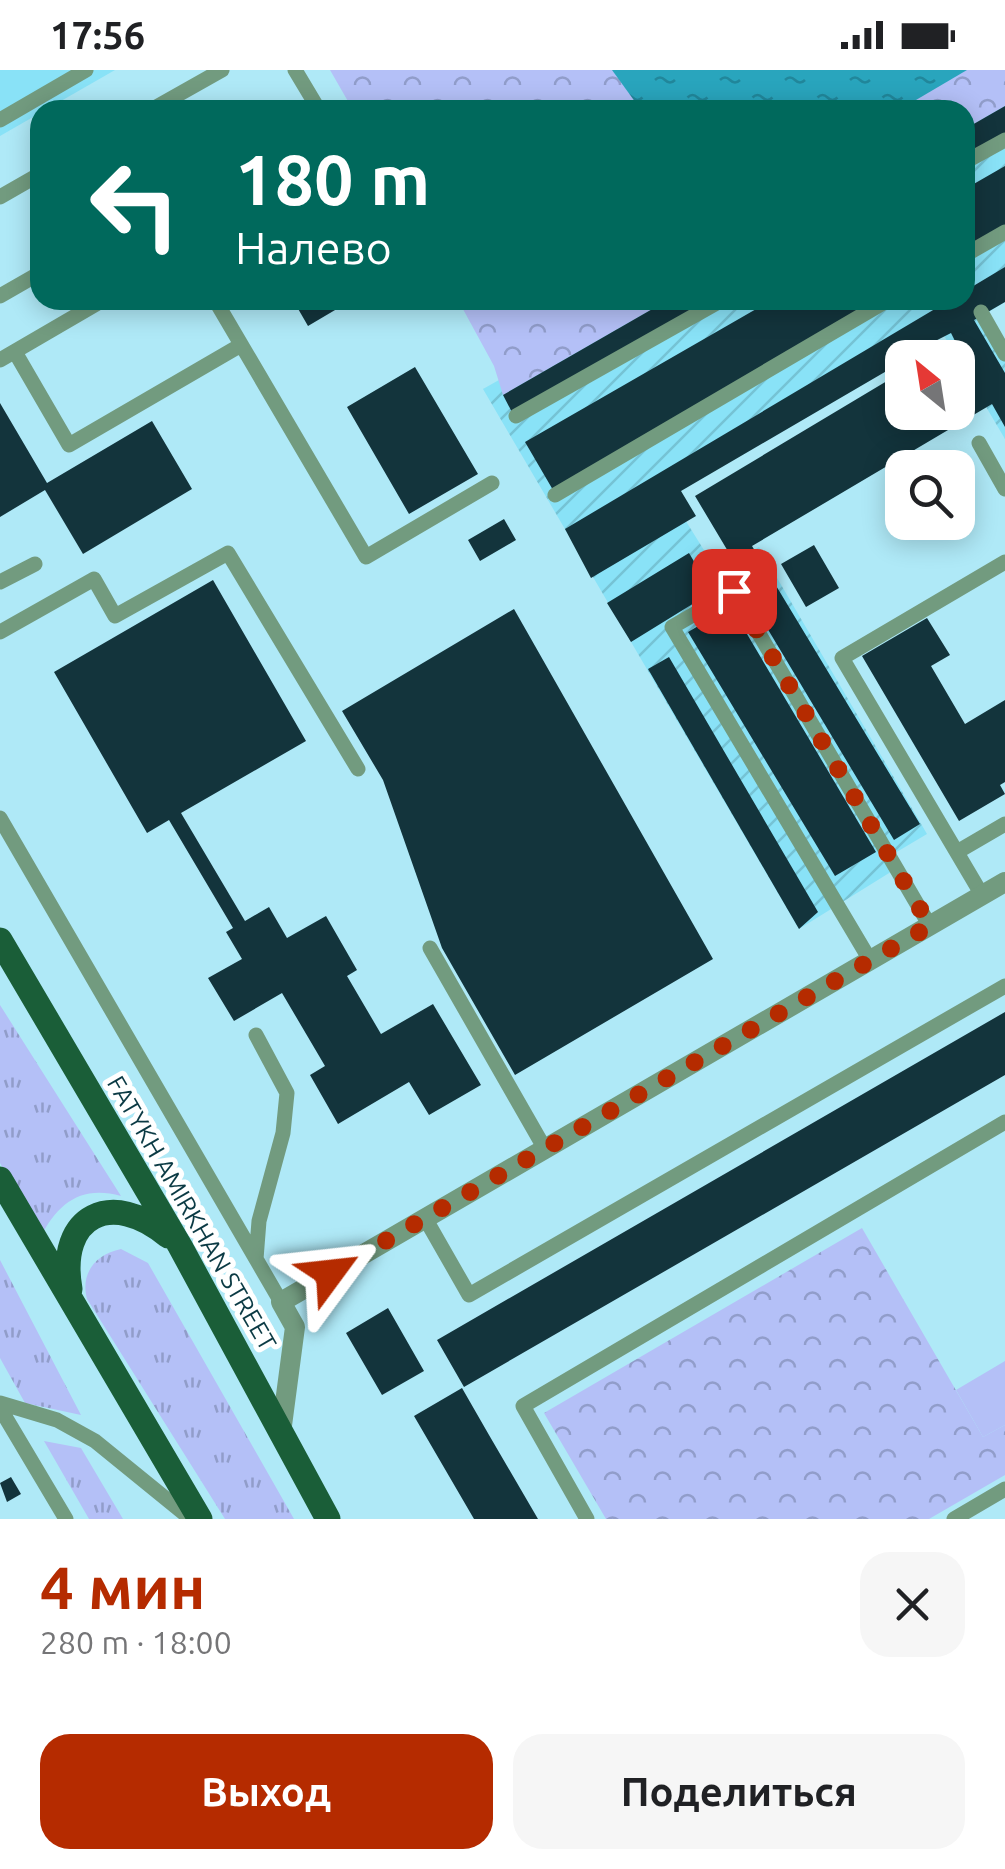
<!DOCTYPE html>
<html lang="ru">
<head>
<meta charset="utf-8">
<style>
  :root { --surface:#fff; --page:#f6f6f6; --text:#202124; --muted:#757577; --accent:#b52b00 }
  body { margin:0; font-family:Ubuntu,sans-serif; background:var(--page); color:var(--text); height:100vh; display:flex; flex-direction:column; font-size:38px; white-space:nowrap }
  * { box-sizing:border-box; margin:0 }
  p { font-size:32px; color:var(--muted) }
  .icon { flex:none; width:55px; height:55px; fill:none; stroke:currentColor; stroke-width:2; stroke-linecap:round; stroke-linejoin:round }
  .map { position:relative; height:1449px; overflow:hidden }
  .drawer { display:flex; flex-direction:column; background:var(--surface); flex:1 }
  .drawer>* { flex:none }
  .hud { position:absolute; left:30px; top:30px; width:945px; height:210px; border-radius:30px; box-shadow:0 5px 25px #0003; background:#00695c; color:#fff; overflow:hidden }
  .needle { width:65px; rotate:330deg }
  .tools { position:absolute; left:885px; top:270px; display:grid; gap:20px }
  .tools a { display:grid; place-items:center; width:90px; height:90px; border-radius:20px; background:var(--surface); box-shadow:0 5px 25px #0003; font-size:50px }
  .pin { position:absolute; display:grid; place-items:center; width:85px; height:85px; color:#fff; margin:-42px; border-radius:20px; box-shadow:0 5px 15px #0006 }
  .me { position:absolute; width:110px; margin:-55px; rotate:60deg; stroke-linejoin:round; filter:drop-shadow(0 0 8px #0008) }
  .turn { display:flex; align-items:center; gap:35px; height:210px; padding:0 40px; font-size:45px }
  .turn .icon { width:130px; height:130px; stroke-width:2.5 }
  .turn b { display:block; font-size:70px; line-height:85px }
  .round { display:grid; place-items:center; flex:none; width:105px; height:105px; border-radius:30px; background:var(--page) }
  .overview { display:flex; align-items:center; justify-content:space-between; height:170px; padding:0 40px }
  h1 { font-size:60px; font-weight:700; line-height:75px; color:var(--accent) }
  .action { display:flex; gap:20px; margin-top:auto; padding:20px 40px }
  .action a { flex:1; height:115px; border-radius:30px; background:var(--accent); color:#fff; font-size:40px; font-weight:700; line-height:115px; text-align:center }
  .action a+a { background:var(--page); color:var(--text) }
  .status { display:flex; justify-content:space-between; align-items:center; height:70px; padding:0 50px; background:var(--surface); direction:ltr }
  .status svg { height:28px; fill:currentColor }
  .map>svg:first-child { display:block }
  .built { fill:#89e2f7 }
  .industrial { fill:url(#industrial-furrows) }
  .grass { fill:url(#grass-tufts) }
  .park { fill:url(#park-crowns) }
  .garden { fill:#b4c0f7 }
  .water { fill:url(#water-ripples) }
  .building { fill:#13343c }
  .lines { fill:none; stroke-linecap:round; stroke-linejoin:round }
  .lane { stroke:#729b7f; stroke-width:15 }
  .street { stroke:#729b7f; stroke-width:20 }
  .primary { stroke:#1a5e38; stroke-width:25 }
  .route { stroke:#b52b00; stroke-width:18; stroke-dasharray:0 32.4 }
  .labels { text-anchor:middle; stroke-width:10; stroke-linejoin:round; paint-order:stroke }
  .street-label { font-size:25px; fill:#0b3a44; stroke:#fff }
</style>
</head>
<body>
<div class="status"><b>17:56</b><svg viewBox="0 0 49 12"><path d="M0 12V9h3v3zM5 12V6h3v6zM10 12V3h3v9zM15 12V0h3v12zM26 1h20v11H26zM47 4h2v5h-2z"/></svg></div>
<div class="map">
<svg width="1005" height="1449" viewBox="0 0 1005 1449">
  <defs>
    <pattern id="industrial-furrows" width="10" height="10" patternUnits="userSpaceOnUse" patternTransform="scale(2.5)"><rect width="10" height="10" fill="#89e2f7"/><path d="M-1 1l2-2M0 10L10 0M9 11l2-2" fill="none" stroke="#75c3d5"/></pattern>
    <pattern id="grass-tufts" width="24" height="20" patternUnits="userSpaceOnUse" patternTransform="scale(2.5)"><rect width="24" height="20" fill="#b4c0f7"/><path d="M3 7l-1-3M5 7V3M7 7l1-3M15 17l-1-3M17 17v-4M19 17l1-3" fill="none" stroke="#919dca"/></pattern>
    <pattern id="park-crowns" width="20" height="18" patternUnits="userSpaceOnUse" patternTransform="scale(2.5)"><rect width="20" height="18" fill="#b4c0f7"/><path d="M2 6a3 3 0 1 1 6 0M12 15a3 3 0 1 1 6 0" fill="none" stroke="#919dca"/></pattern>
    <pattern id="water-ripples" width="26" height="14" patternUnits="userSpaceOnUse" patternTransform="scale(2.5)"><rect width="26" height="14" fill="#29a5bd"/><path d="M2 4q2-2 4 0t4 0M15 11q2-2 4 0t4 0" fill="none" stroke="#21879b"/></pattern>
  </defs>
  <rect width="100%" height="100%" fill="#afe9f7"/>
  <!-- built -->
  <path class="built" d="M0,0H115L0,66Z"/>
  <!-- industrial -->
  <path class="industrial" d="M1005,25V232L980,247L1005,290V369L943,264L669,424L717,501L759,477L927,764L895,783L902,795L799,859L483,319L641,230H965V47Z"/>
  <!-- grass -->
  <path class="grass" d="M0,935L121,1126C81,1115 58,1133 40,1168L0,1093Z
    M121,1179L148,1193L294,1449H225L87,1229C80,1203 96,1184 121,1179Z
    M0,1190L81,1345L25,1333L0,1288Z
    M44,1371L81,1378L123,1449H89Z"/>
  <!-- park -->
  <path class="park" d="M330,0H1005V36L965,59V40H353Z
    M458,230H668L503,325L494,296Z
    M862,1158L983,1367L1005,1355V1405L929,1449H606L544,1343Z"/>
  <!-- garden -->
  <path class="garden" d="M1005,1291V1355L983,1367L956,1320Z"/>
  <!-- water -->
  <path class="water" d="M612,0H967L899,40H641Z"/>
  <!-- building -->
  <path class="building" d="M1005,36V66L965,89V59Z
    M1005,96V159L965,182V119Z
    M1005,197V232L974,250L1005,303V357L992,334L752,476L920,754L894,770L727,491L732,488L695,426L902,302V342H958V288H928L955,271L951,263L902,288V292L681,421L696,446L591,508L565,459L950,230H965V221Z
    M293,230H352L308,256Z
    M668,230H719L515,348L503,325Z
    M772,230H882L553,420L525,372Z
    M415,297L478,404L409,444L347,337Z
    M0,333L47,413L152,351L192,419L83,484L45,420L0,447Z
    M504,449L516,470L480,491L468,470Z
    M814,475L839,518L806,537L781,494Z
    M689,483L712,522L631,572L607,533Z
    M213,510L306,671L181,743L245,851L269,837L287,868L326,846L357,900L347,906L381,964L433,934L481,1015L429,1045L409,1012L338,1054L310,1005L325,996L282,923L234,951L208,908L242,889L226,862L233,858L169,750L147,763L54,602Z
    M731,537L876,782L835,806L688,562Z
    M514,539L713,889L515,1005L442,878L383,710L342,641Z
    M927,548L950,585L931,596L965,654L1005,630V712L1000,715L1005,724L959,751L862,586Z
    M669,587L818,842L799,859L648,599Z
    M1005,942V1005L464,1317L437,1270Z
    M388,1238L424,1301L382,1325L346,1263Z
    M462,1318L489,1365L538,1449H474L414,1346Z
    M11,1407L21,1424L7,1432L0,1413Z"/>
  <g class="lines">
    <!-- lane -->
    <path class="lane" d="M295,0L319,40
      M151,40L222,0
      M0,50L86,0
      M965,92L1005,70
      M0,127L40,104
      M965,185L1005,162
      M0,226L40,203
      M215,230L366,487L492,413
      M981,242L1005,284
      M15,282L69,375L241,275
      M0,290L103,230
      M516,346L722,230
      M979,373L1005,419
      M555,425L888,230
      M0,512L35,494
      M0,562L94,509L115,546L228,483L358,699
      M0,748L281,1232
      M957,782L1005,754
      M982,825L842,588L1005,492
      M430,878L545,1079
      M870,890L672,557L734,521L930,856
      M425,1148L469,1225L1005,916
      M256,1189L259,1151L283,1063L287,1023L256,965
      M0,1333L57,1350L95,1371L191,1449
      M0,1338L66,1449
      M587,1449L523,1336L1005,1052
      M954,1449L1005,1419"/>
    <!-- street -->
    <path class="street" d="M281,1363L295,1257L281,1232L1005,812"/>
    <!-- primary -->
    <path class="primary" d="M0,870L180,1176L328,1449
      M0,1109L200,1449
      M70,1219C57,1145 112,1119 168,1166"/>
  </g>
  <g class="lines">
    <!-- route -->
    <path class="route" d="M330,1203L930,856L734,521"/>
  </g>
  <g class="labels">
    <!-- street labels -->
    <g class="street-label">
      <text transform="translate(192 1143) rotate(60)" y="9">FATYKH AMIRKHAN STREET</text>
    </g>
  </g>
</svg>
<div class="tools">
<a><svg class="needle" viewBox="-14 -14 28 28"><path d="M0-13l5 13h-10z" fill="#e53935"/><path d="M0 13l5-13h-10z" fill="#757577"/></svg></a>
<a><svg class="icon" aria-label="search" viewBox="0 0 24 24"><circle cx="10" cy="10" r="6"/><path d="M15 15l6 6"/></svg></a>
</div>
<div class="pin" style="left:734px;top:521px;background:#d93025"><svg class="icon" aria-label="arrive" viewBox="0 0 24 24"><path d="M6 21V4h12l-3 4 3 4H6"/></svg></div>
<svg class="me" style="left:330px;top:1203px" viewBox="-20 -20 40 40"><path d="M0-17L14 15 0 8-14 15z" fill="#b52b00" stroke="#fff" stroke-width="4"/></svg>
<div class="hud">
<div class="turn"><svg class="icon" aria-label="left" viewBox="0 0 24 24"><path d="M17 20v-9H6M10 6l-5 5 5 5"/></svg><div><b>180 m</b>Налево</div></div>
</div>
</div>
<section class="drawer">
<div class="overview"><div><h1>4 мин</h1><p>280 m · 18:00</p></div><a class="round"><svg class="icon" aria-label="close" viewBox="0 0 24 24"><path d="M6 6l12 12M18 6L6 18"/></svg></a></div>
<div class="action"><a>Выход</a><a>Поделиться</a></div>
</section>
</body>
</html>
